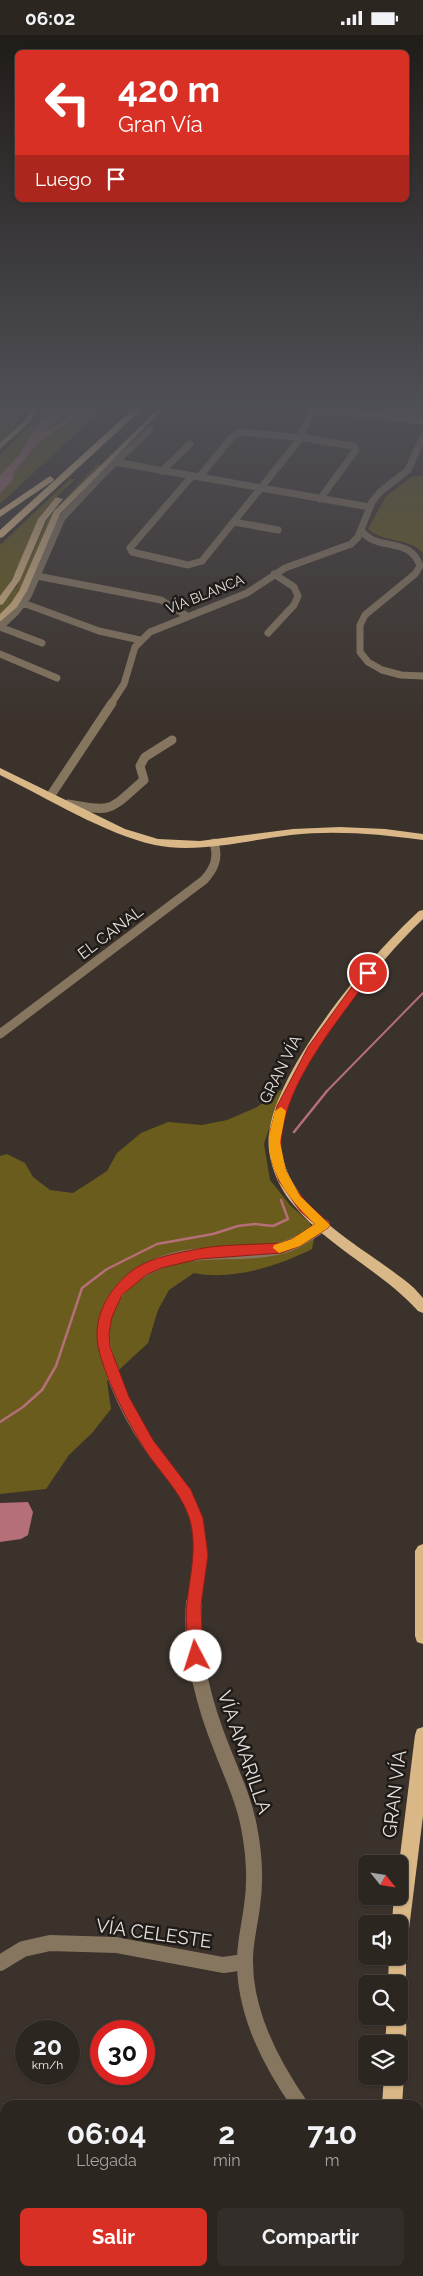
<!DOCTYPE html>
<html lang="es">
<head>
<meta charset="utf-8">
<style>
  :root { --surface:#2c2621; --page:#342e2a; --text:#f1f3f6; --muted:#a6a5a5; --line:#48433f; --accent:#d93025 }
  body { margin:0; font-family:Raleway,sans-serif; background:var(--page); color:var(--text); height:100vh; display:flex; flex-direction:column; font-size:19px; white-space:nowrap }
  * { box-sizing:border-box; margin:0 }
  p { font-size:16px; color:var(--muted) }
  .icon { flex:none; width:28px; height:28px; fill:none; stroke:currentColor; stroke-width:2; stroke-linecap:round; stroke-linejoin:round }
  .map { position:relative; flex:1; overflow:hidden }
  .sheet { position:absolute; left:0px; top:2065px; width:424px; height:176px; display:flex; flex-direction:column; background:var(--surface); border-radius:15px 15px 0 0; box-shadow:0 1px 4px #0004,0 0 0 1px var(--line) }
  .sheet>* { flex:none }
  .hud { position:absolute; left:15px; top:15px; width:394px; height:152px; border-radius:8px; box-shadow:0 1px 4px #0004,0 0 0 1px var(--line); background:#d93025; color:#fff; overflow:hidden }
  .needle { width:32px; rotate:120deg }
  .buttons { position:absolute; left:358px; top:1820px; display:grid; gap:10px }
  .buttons a { display:grid; place-items:center; width:50px; height:50px; border-radius:8px; background:var(--surface); box-shadow:0 1px 4px #0004,0 0 0 1px var(--line); font-size:25px }
  .speed { position:absolute; left:15px; top:1985px; display:flex; gap:10px; font-size:25px; font-weight:700; text-align:center }
  .speed>* { display:grid; place-content:center; width:65px; height:65px; border-radius:50%; background:var(--surface); box-shadow:0 1px 4px #0004,0 0 0 1px var(--line); line-height:1 }
  .speed small { font-size:12px; font-weight:400 }
  .speed .limit { border:8px solid #d22; background:#fff; color:#111 }
  .pin { position:absolute; display:grid; place-items:center; width:42px; height:42px; color:#fff; margin:-21px; border:2px solid #fff; border-radius:50%; box-shadow:0 1px 5px #0007 }
  .me { position:absolute; width:55px; margin:-28px; rotate:355deg; stroke-linejoin:round; filter:drop-shadow(0 0 4px #0008) }
  .turn { display:flex; align-items:center; gap:18px; height:105px; padding:0 20px; font-size:22px }
  .turn .icon { width:65px; height:65px; stroke-width:2.5 }
  .turn b { display:block; font-size:35px; line-height:42px }
  .then { display:flex; align-items:center; height:48px; padding:0 20px; background:#0003; gap:10px; font-size:19px }
  .eta { display:flex; justify-content:space-evenly; align-items:center; height:85px; text-align:center }
  .eta b { font-size:30px; font-weight:700; line-height:35px }
  .action { display:flex; gap:10px; margin-top:auto; padding:10px 20px }
  .action a { flex:1; height:58px; border-radius:8px; background:var(--accent); color:#fff; font-size:20px; font-weight:700; line-height:58px; text-align:center }
  .action a+a { background:var(--page); color:var(--text) }
  .status { display:flex; justify-content:space-between; align-items:center; height:35px; padding:0 25px; background:var(--surface); direction:ltr }
  .status svg { height:14px; fill:currentColor }
  .map>svg:first-child { display:block }
  .green { fill:#695c1c }
  .water { fill:#b56f78 }
  .lines { fill:none; stroke-linecap:round; stroke-linejoin:round }
  .stream-far1 { stroke:#b56f78; stroke-width:2 }
  .stream { stroke:#b56f78; stroke-width:2.5 }
  .minor-far3 { stroke:#87765f; stroke-width:7 }
  .minor-far2 { stroke:#87765f; stroke-width:9 }
  .minor-far1 { stroke:#87765f; stroke-width:12 }
  .minor { stroke:#87765f; stroke-width:16 }
  .major { fill:#dab786; fill-rule:evenodd }
  .highway { fill:#fad195; fill-rule:evenodd }
  .route { fill:#d93025; stroke:#8d1f18 }
  .slow { fill:#f59e0b }
  .labels { text-anchor:middle; stroke-width:5; stroke-linejoin:round; paint-order:stroke }
  .far-street-label { font-size:14px; fill:#e6e0dd; stroke:#1f1b18 }
  .street-label { font-size:16px; fill:#e6e0dd; stroke:#1f1b18 }
  .near-street-label { font-size:19px; fill:#e6e0dd; stroke:#1f1b18 }
</style>
</head>
<body>
<div class="status"><b>06:02</b><svg viewBox="0 0 49 12"><path d="M0 12V9h3v3zM5 12V6h3v6zM10 12V3h3v9zM15 12V0h3v12zM26 1h20v11H26zM47 4h2v5h-2z"/></svg></div>
<div class="map">
<svg width="423" height="2241" viewBox="0 0 423 2241">
  <rect width="100%" height="100%" fill="#3b322c"/>
  <!-- green -->
  <path class="green" d="M47,374H102L0,469V419Z
    M23,376L10,399L0,408V400L2,401L0,399V390L15,380L12,379Z
    M97,429L100,430L54,477L24,547L15,564L0,581V571L17,551L48,483Z
    M413,441H423V518C408,502 384,508 368,494L386,461Z
    M70,444H75C62,457 47,469 38,485C25,512 18,539 0,563V510Z
    M282,1054L264,1109L270,1145L290,1170L310,1188L314,1204L312,1214C278,1231 232,1246 194,1238L169,1255L158,1275L148,1308L107,1346L111,1374L92,1398L69,1420L46,1454L0,1459V1121L7,1119L25,1128L33,1142L50,1155L73,1158L107,1136L117,1118L141,1098L168,1087L202,1090L227,1085L257,1072Z"/>
  <!-- water -->
  <path class="water" d="M61,374H70L51,388L45,396C61,392 72,374 88,374L38,408L14,437L12,446L0,458V441L19,420L39,388Z
    M28,1467L33,1477L28,1500L21,1504L0,1507V1468Z"/>
  <g class="lines">
    <!-- stream-far1 -->
    <path class="stream-far1" d="M326,1057L423,958"/>
    <!-- stream -->
    <path class="stream" d="M294,1097L327,1056
      M0,1387L23,1372L42,1355L56,1331L82,1253L107,1234L157,1209L213,1199L238,1191L255,1189L273,1191L288,1184L281,1165"/>
    <!-- minor-far3 -->
    <path class="minor-far3" d="M314,374L423,386
      M394,374L423,377
      M0,385L15,374
      M115,427L369,472
      M162,436L190,409
      M192,441L130,513L132,517L188,530L202,526L297,408L313,374
      M199,442L233,401L241,397L304,403L354,411L356,415L320,464
      M234,487L278,495
      M361,495C377,518 410,500 420,531L415,539L365,580L360,590V617L368,627L382,635L401,640L423,641
      M37,541L161,565L187,581
      M23,568L99,596L140,605
      M0,592L16,577L28,561L62,483L105,437L150,395
      M0,592L42,608
      M268,598L294,570L298,561L294,552L274,539
      M0,619L57,643
      M111,669L124,649L135,612L150,597L247,558L285,533L351,509L358,502L372,467L380,457L408,435L423,402"/>
    <!-- minor-far2 -->
    <path class="minor-far2" d="M51,760L112,668
      M68,769C115,778 109,775 144,745L140,731L145,722L172,705
      M0,999L204,845C214,834 219,823 214,808"/>
    <!-- minor-far1 -->
    <path class="minor-far1" d="M194,1568C197,1537 205,1508 194,1478C184,1451 163,1432 148,1409C128,1380 100,1324 104,1289C107,1267 122,1249 140,1238C186,1208 233,1225 281,1213C297,1209 310,1199 324,1190"/>
    <!-- minor -->
    <path class="minor" d="M194,1567C190,1618 203,1667 222,1714C232,1740 244,1765 249,1792C254,1818 256,1845 252,1871C250,1889 245,1906 245,1924C244,1977 270,2027 300,2070
      M0,1928L23,1914L50,1908L116,1910L223,1930L245,1927"/>
    <!-- major -->
    <path class="major" d="M31,374H38L31,386L0,414V408L26,384Z
      M158,374H166L158,379L60,479L27,556L17,572L0,587V579L11,568L19,556L54,476Z
      M56,462L63,464L46,485L20,545L3,569L0,570V561L12,545L38,484Z
      M0,733L125,794L158,804L200,806L293,794L340,792L385,794L423,799V805C379,799 335,795 291,800C248,805 197,819 155,810C105,799 47,763 0,740Z
      M423,875V884C377,928 287,1036 281,1099C279,1118 286,1138 296,1153C323,1196 376,1220 414,1253L423,1263V1278L418,1276C381,1235 327,1212 292,1168C277,1150 266,1122 269,1098C278,1030 369,922 419,876Z
      M423,1509V1609L417,1607L415,1601V1516L418,1511Z
      M423,1692V1781L406,1918V1949L404,1956L399,1958V1949H388L389,1921H399V1889H391L392,1886L394,1861H399V1829L415,1700L417,1694Z
      M399,1973L403,1974C408,1986 407,2004 402,2016L399,2017V2009H385L387,1981H399Z
      M399,2033L404,2041L402,2070H382L384,2041H399Z
      M360,2236H380L379,2241H359Z"/>
    <!-- highway -->
    <path class="highway" d="M133,374H142L3,502L0,503V495Z
      M50,441L54,444L53,446L0,482V475Z"/>
  </g>
  <!-- sky -->
  <linearGradient id="sky" x2="0" y2="1"><stop stop-color="#201c18"/><stop offset="0.54" stop-color="#4f4f56"/><stop offset="1" stop-color="#4f4f56" stop-opacity="0"/></linearGradient>
  <rect width="423" height="688" fill="url(#sky)"/>
  <!-- route -->
  <path class="route" d="M368,934L373,938L371,940C337,988 270,1064 283,1126C288,1151 309,1171 328,1187L330,1190L328,1193L300,1211L281,1218L199,1224L161,1233L146,1240L122,1260L112,1282L109,1298L110,1312L129,1362L153,1405L191,1455L203,1483L208,1520L201,1570L203,1621L201,1626L196,1628L190,1626L188,1621C188,1604 185,1585 187,1568C190,1540 198,1510 189,1482C180,1455 158,1436 144,1413C128,1388 96,1327 97,1299C97,1272 115,1247 136,1233C153,1222 178,1218 198,1214C224,1209 253,1210 280,1208L292,1204L315,1189L300,1176L279,1146L272,1127L270,1097L277,1071L308,1012L364,935Z"/>
  <!-- slow -->
  <path class="slow" d="M281,1072L286,1076L280,1107L286,1136L300,1161L330,1190L328,1193L300,1211L279,1218L273,1213L274,1210L292,1204L315,1189C293,1168 269,1141 269,1107C269,1097 273,1086 275,1076Z"/>
  <g class="labels">
    <!-- far-street labels -->
    <g class="far-street-label">
      <text transform="translate(205 559) rotate(-22)" y="5">VÍA BLANCA</text>
    </g>
    <!-- street labels -->
    <g class="street-label">
      <text transform="translate(110 897) rotate(-37)" y="6">EL CANAL</text>
      <text transform="translate(280 1034) rotate(-63)" y="6">GRAN VÍA</text>
    </g>
    <!-- near-street labels -->
    <g class="near-street-label">
      <text transform="translate(245 1717) rotate(71)" y="7">VÍA AMARILLA</text>
      <text transform="translate(394 1759) rotate(-83)" y="7">GRAN VÍA</text>
      <text transform="translate(154 1898) rotate(8)" y="7">VÍA CELESTE</text>
    </g>
  </g>
</svg>
<div class="buttons">
<a><svg class="needle" viewBox="-14 -14 28 28"><path d="M0-13l5 13h-10z" fill="#e53935"/><path d="M0 13l5-13h-10z" fill="#a6a5a5"/></svg></a>
<a><svg class="icon" aria-label="sound" viewBox="0 0 24 24"><path d="M4 9h4l5-4v14l-5-4H4zM17 9q2 3 0 6"/></svg></a>
<a><svg class="icon" aria-label="search" viewBox="0 0 24 24"><circle cx="10" cy="10" r="6"/><path d="M15 15l6 6"/></svg></a>
<a><svg class="icon" aria-label="layers" viewBox="0 0 24 24"><path d="M12 4l9 5-9 5-9-5zM3 14l9 5 9-5"/></svg></a>
</div>
<div class="speed"><div>20<small>km/h</small></div><div class="limit">30</div></div>
<div class="pin" style="left:368px;top:938px;background:#d93025"><svg class="icon" aria-label="arrive" viewBox="0 0 24 24"><path d="M6 21V4h12l-3 4 3 4H6"/></svg></div>
<svg class="me" style="left:196px;top:1621px" viewBox="-20 -20 40 40"><circle r="19" fill="#fff"/><path d="M0-13L10 11 0 6-10 11z" fill="#d93025"/></svg>
<div class="hud">
<div class="turn"><svg class="icon" aria-label="left" viewBox="0 0 24 24"><path d="M17 20v-9H6M10 6l-5 5 5 5"/></svg><div><b>420 m</b>Gran Vía</div></div>
<div class="then">Luego<svg class="icon" aria-label="arrive" viewBox="0 0 24 24"><path d="M6 21V4h12l-3 4 3 4H6"/></svg></div>
</div>
<section class="sheet">
<div class="eta">
<div><b>06:04</b><p>Llegada</p></div>
<div><b>2</b><p>min</p></div>
<div><b>710</b><p>m</p></div>
</div>
<div class="action"><a>Salir</a><a>Compartir</a></div>
</section>
</div>
</body>
</html>
